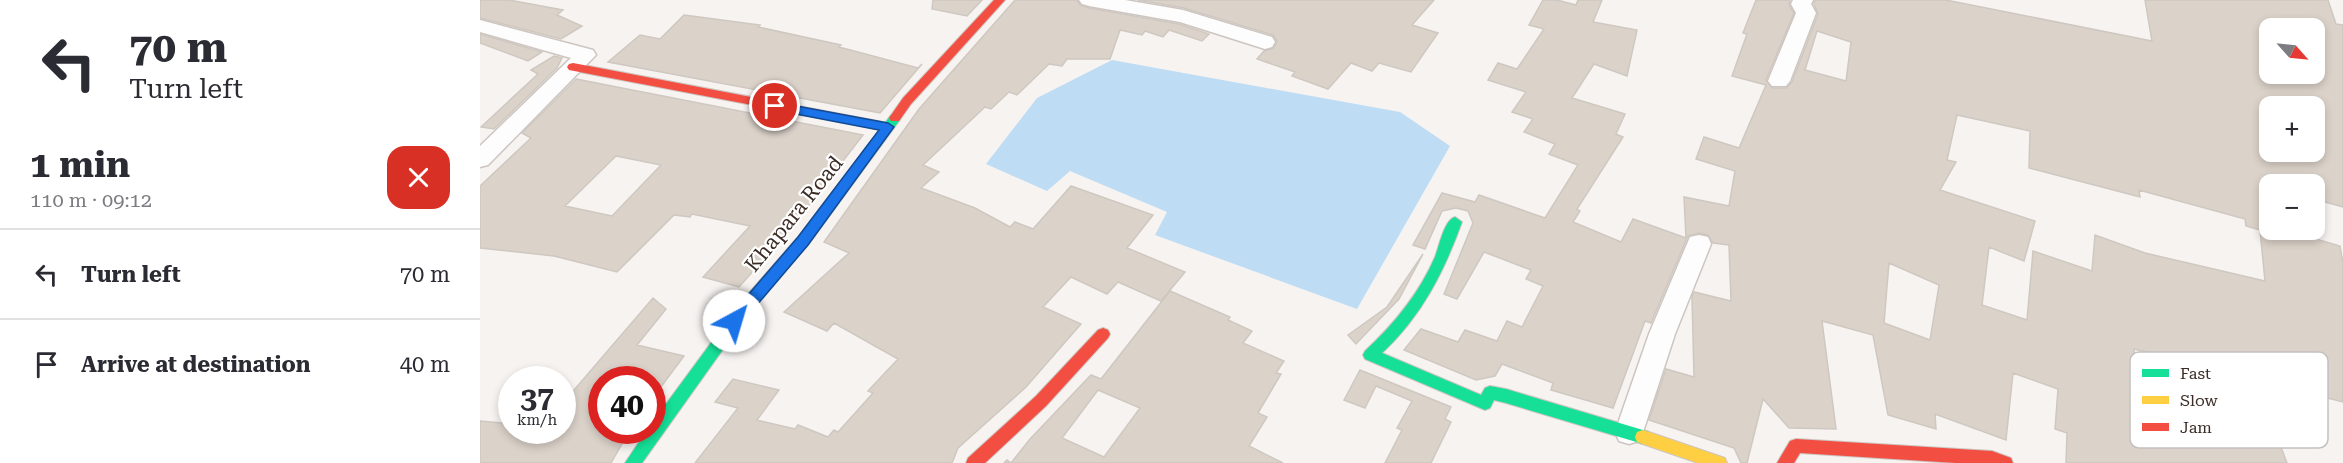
<!DOCTYPE html>
<html lang="en">
<head>
<meta charset="utf-8">
<style>
  :root { --surface:#fff; --page:#f2f2f3; --text:#2b2b33; --muted:#7c7c81; --line:#e1e1e2 }
  body { margin:0; font-family:"Roboto Serif",serif; background:var(--page); color:var(--text); height:100vh; display:flex; flex-direction:column; font-size:22px; white-space:nowrap }
  * { box-sizing:border-box; margin:0 }
  p { font-size:20px; color:var(--muted) }
  .icon { flex:none; width:33px; height:33px; fill:none; stroke:currentColor; stroke-width:2; stroke-linecap:round; stroke-linejoin:round }
  .map { position:relative; flex:1; overflow:hidden }
  .sheet { display:flex; flex-direction:column; background:var(--surface); width:480px }
  .sheet>* { flex:none }
  .top-card { background:#fff; color:var(--text); overflow:hidden }
  .needle { width:39px; rotate:117deg }
  .buttons { position:absolute; left:1779px; top:18px; display:grid; gap:12px }
  .buttons a { display:grid; place-items:center; width:66px; height:66px; border-radius:12px; background:var(--surface); box-shadow:0 3px 9px #0003; font-size:30px }
  .speed { position:absolute; left:18px; top:366px; display:flex; gap:12px; font-size:30px; font-weight:700; text-align:center }
  .speed>* { display:grid; place-content:center; width:78px; height:78px; border-radius:50%; background:var(--surface); box-shadow:0 3px 9px #0003; line-height:1 }
  .speed small { font-size:15px; font-weight:400 }
  .speed .limit { border:9px solid #d22; background:#fff; color:#111 }
  .pin { position:absolute; display:grid; place-items:center; width:51px; height:51px; color:#fff; margin:-26px; border:3px solid #fff; border-radius:50%; box-shadow:0 2px 6px #0007 }
  .me { position:absolute; width:66px; margin:-33px; rotate:39deg; stroke-linejoin:round; filter:drop-shadow(0 0 4px #0008) }
  .turn { display:flex; align-items:center; gap:21px; height:126px; padding:0 30px; font-size:27px }
  .turn .icon { width:78px; height:78px; stroke-width:2.5 }
  .turn b { display:block; font-size:42px; line-height:51px }
  .round { display:grid; place-items:center; flex:none; width:63px; height:63px; border-radius:18px; background:var(--page) }
  .overview { display:flex; align-items:center; justify-content:space-between; height:102px; padding:0 30px }
  h1 { font-size:36px; font-weight:700; line-height:45px }
  ul { padding:0; list-style:none }
  li { display:flex; align-items:center; gap:18px; height:90px; padding:0 30px; border-top:2px solid var(--line) }
  li div { flex:1 }
  li b { display:block; font-size:22px }
  li em { font-style:normal }
  main { display:flex; flex:1; min-height:0 }
  .map>svg:first-child { display:block }
  .water { fill:#bedcf4 }
  .building { fill:#dbd2c9; stroke:#cec8c1; stroke-width:1.5; fill-rule:evenodd }
  .lines { fill:none; stroke-linecap:round; stroke-linejoin:round }
  .street-casing { stroke:#cdc5c0; stroke-width:3 }
  .fast-casing { stroke:#cdc5c0; stroke-width:2 }
  .slow-casing { stroke:#cdc5c0; stroke-width:2 }
  .jam-casing { stroke:#cdc5c0; stroke-width:2 }
  .street { fill:#fefdfd; fill-rule:evenodd }
  .fast { fill:#16e098; fill-rule:evenodd }
  .slow { fill:#ffcf43; fill-rule:evenodd }
  .jam { fill:#f24e42; fill-rule:evenodd }
  .route { fill:#1a73e8; stroke:#114b97; stroke-width:1.5 }
  .labels { text-anchor:middle; stroke-width:4.5; stroke-linejoin:round; paint-order:stroke }
  .street-label { font-size:21px; fill:#3b2d25; stroke:#fff }
  .key { fill:#fff; stroke:#c4c0be; stroke-width:1.5 }
  .key-label { font-size:16px; fill:#3b2d25 }
</style>
</head>
<body>
<main>
<section class="sheet">
<div class="top-card">
<div class="turn"><svg class="icon" aria-label="left" viewBox="0 0 24 24"><path d="M17 20v-9H6M10 6l-5 5 5 5"/></svg><div><b>70 m</b>Turn left</div></div>
</div>
<div class="overview"><div><h1>1 min</h1><p>110 m · 09:12</p></div><a class="round" style="background:#d93025;color:#fff"><svg class="icon" aria-label="close" viewBox="0 0 24 24"><path d="M6 6l12 12M18 6L6 18"/></svg></a></div>
<ul>
<li><svg class="icon" aria-label="left" viewBox="0 0 24 24"><path d="M17 20v-9H6M10 6l-5 5 5 5"/></svg><div><b>Turn left</b></div><em>70 m</em></li>
<li><svg class="icon" aria-label="arrive" viewBox="0 0 24 24"><path d="M6 21V4h12l-3 4 3 4H6"/></svg><div><b>Arrive at destination</b></div><em>40 m</em></li>
</ul>
</section>
<div class="map">
<svg width="1863" height="463" viewBox="0 0 1863 463">
  <rect width="100%" height="100%" fill="#f7f3f1"/>
  <!-- water -->
  <path class="water" d="M632,60L920,112L970,146L877,309L675,235L687,212L590,171L567,191L506,164L557,98Z"/>
  <!-- building -->
  <path class="building" d="M0,0H29L83,10L77,15L102,26L81,39L0,18Z
    M453,0H502L487,16L452,9Z
    M535,0H597L600,5L609,8L699,24L729,34L722,41L689,30L683,37L665,31L662,35L640,30L630,59H587L582,66L569,64L537,95L529,92L511,109L505,107L443,165L459,172L441,188L495,208L530,227L535,222L553,229L591,186L673,215L647,248L705,272L681,301L638,282L627,294L591,277L563,307L601,324L546,387L478,448L472,463H215L258,408L235,402L253,379L299,390L277,420L315,429L318,425L348,437L354,430L358,432L393,393L388,391L418,359L354,323L347,331L304,312L369,253L344,242L439,109Z
    M658,0H954L932,25L958,33L931,72L899,63L892,71L871,63L848,89L812,76L815,72L777,59L784,51L794,48L797,41L793,35L704,8Z
    M1063,0H1077L1096,5L1098,0H1122L1113,22L1157,30L1147,76L1114,64L1092,98L1145,114L1136,134L1143,137L1097,209L1100,211L1093,222L1141,242L1153,219L1206,238L1204,197L1249,206L1255,171L1216,159L1224,137L1259,148L1286,85L1252,76L1267,34L1263,33L1276,0H1310L1309,5L1314,13L1286,80L1292,88H1306L1312,82L1338,14L1334,4L1335,0H1466L1672,41L1665,0H1848L1856,24L1863,25V207L1834,199V184H1790V230H1818L1819,234L1860,246L1863,263V402L1775,379L1807,463H1586L1587,433L1575,429L1578,389L1533,373L1526,440L1455,414L1456,429L1408,415L1393,335L1342,321L1356,429L1309,428L1283,399L1267,463H1261L1254,448L1169,420L1186,369L1214,377L1212,297L1214,292L1251,301L1249,245L1233,243L1228,235L1219,233L1208,236L1171,323L1165,321L1133,408L1071,390L1073,383L1022,364L1015,376L996,380L924,350L941,329L978,342L985,330L1017,341L1027,321L1042,327L1063,286L1046,279L1051,270L1004,252L977,299L964,294L993,223L988,211L976,208L962,211L945,249L933,245L962,193L995,202L999,195L1065,218L1098,165L1069,154L1075,144L1044,132L1053,119L1032,112L1046,92L1008,80L1018,63L1037,69L1064,29L1049,25ZM1790,28H1834V81L1790,74ZM1337,31L1371,42L1366,81L1325,70ZM1790,106H1834V152H1790ZM1477,115L1550,131L1549,168L1660,197L1659,190L1765,219L1766,226L1780,230L1785,281L1665,253L1615,235L1612,271L1553,251L1547,320L1502,305L1509,247L1544,261L1555,221L1460,190L1476,162L1467,160ZM1409,263L1459,285L1450,340L1404,323ZM1654,349L1687,357L1710,427L1657,411Z
    M204,15L280,25L278,27L361,45L359,47L438,68L442,64L400,113L128,62L160,35L180,39Z
    M0,34L62,52L48,61L0,43Z
    M74,56L82,58L77,68L14,129L1,127L58,74L51,70Z
    M96,79L383,135L309,231L259,287L223,277L270,226L212,214L210,217L194,215L137,272L74,256L0,248V186L51,138L42,133ZM136,156L181,165L132,216L85,206Z
    M943,254L919,299L876,344L868,335L907,307Z
    M690,291L750,317L748,320L772,331L763,343L804,361L796,373L801,374L778,413L787,417L769,446L803,463H524L527,460L531,463L550,439L611,375L621,379ZM618,390L660,408L624,457L582,438Z
    M173,298L186,309L157,345L204,356L172,399V380H122V430H150L131,463H0V421L32,424V430H82V404Z
    M880,370L971,407L965,419L971,422L951,463H905L922,430L917,428L932,401L896,386L885,408L864,400Z"/>
  <g class="lines">
    <!-- street casing -->
    <g class="street-casing">
      <path id="street" d="M599,0H645L703,10L792,37L795,42L792,47L785,49L700,22L609,6L602,4Z
        M1313,0H1333L1331,4L1336,13L1310,81L1306,86H1292L1288,81L1316,13L1311,4Z
        M0,20L113,50L116,55L8,165L0,167V146L91,58L0,32Z
        M1219,235L1228,237L1231,244L1195,334L1163,432L1159,441L1149,444L1139,441L1135,432L1169,334L1207,244L1210,237Z"/>
    </g>
    <!-- fast casing -->
    <g class="fast-casing">
      <path id="fast" d="M415,114L419,115L421,118L419,121L328,245L271,310L162,463H145L167,430H172V423L261,302L318,237L411,115Z
        M975,217L982,222C964,272 941,317 902,353L1001,395L1005,388L1010,386L1026,389L1163,430L1169,432L1171,437L1169,442L1163,444L1026,403L1014,400L1010,408L1005,410L885,359L883,355L885,351C914,324 939,294 955,257C959,247 964,220 975,217Z"/>
    </g>
    <!-- slow casing -->
    <g class="slow-casing">
      <path id="slow" d="M1163,430L1245,458L1247,463H1218L1157,442L1155,437L1157,432Z"/>
    </g>
    <!-- jam casing -->
    <g class="jam-casing">
      <path id="jam" d="M514,0H525L431,104L419,121H411L409,118L423,98Z
        M93,63L408,123L414,127L408,131L89,70L87,67L89,64Z
        M623,328L628,330L630,334L628,338L566,406L505,463H486L488,458L556,396L618,330Z
        M1316,439L1512,451L1531,458L1533,463H1476L1320,453L1314,463H1297L1310,441Z"/>
    </g>
    <!-- street -->
    <use href="#street" class="street"/>
    <!-- fast -->
    <use href="#fast" class="fast"/>
    <!-- slow -->
    <use href="#slow" class="slow"/>
    <!-- jam -->
    <use href="#jam" class="jam"/>
  </g>
  <!-- route -->
  <path class="route" d="M295,102L408,123L414,127L328,245L259,326H249L247,321L249,317L318,237L399,130L290,109L289,106Z"/>
  <g class="labels">
    <!-- street labels -->
    <g class="street-label">
      <text transform="translate(314 214) rotate(-51)" y="7">Khapara Road</text>
    </g>
  </g>
  <!-- legend -->
  <rect x="1650" y="352" width="198" height="96" rx="9" class="key"/>
  <rect x="1662" y="369" width="27" height="8" fill="#16e098"/>
  <rect x="1662" y="396" width="27" height="8" fill="#ffcf43"/>
  <rect x="1662" y="423" width="27" height="8" fill="#f24e42"/>
  <g class="key-label">
    <text x="1700" y="379">Fast</text>
    <text x="1700" y="406">Slow</text>
    <text x="1700" y="433">Jam</text>
  </g>
</svg>
<div class="buttons">
<a><svg class="needle" viewBox="-14 -14 28 28"><path d="M0-13l5 13h-10z" fill="#e53935"/><path d="M0 13l5-13h-10z" fill="#7c7c81"/></svg></a>
<a>+</a>
<a>−</a>
</div>
<div class="speed"><div>37<small>km/h</small></div><div class="limit">40</div></div>
<div class="pin" style="left:295px;top:106px;background:#d93025"><svg class="icon" aria-label="arrive" viewBox="0 0 24 24"><path d="M6 21V4h12l-3 4 3 4H6"/></svg></div>
<svg class="me" style="left:254px;top:321px" viewBox="-20 -20 40 40"><circle r="19" fill="#fff"/><path d="M0-13L10 11 0 6-10 11z" fill="#1a73e8"/></svg>
</div>
</main>
</body>
</html>
